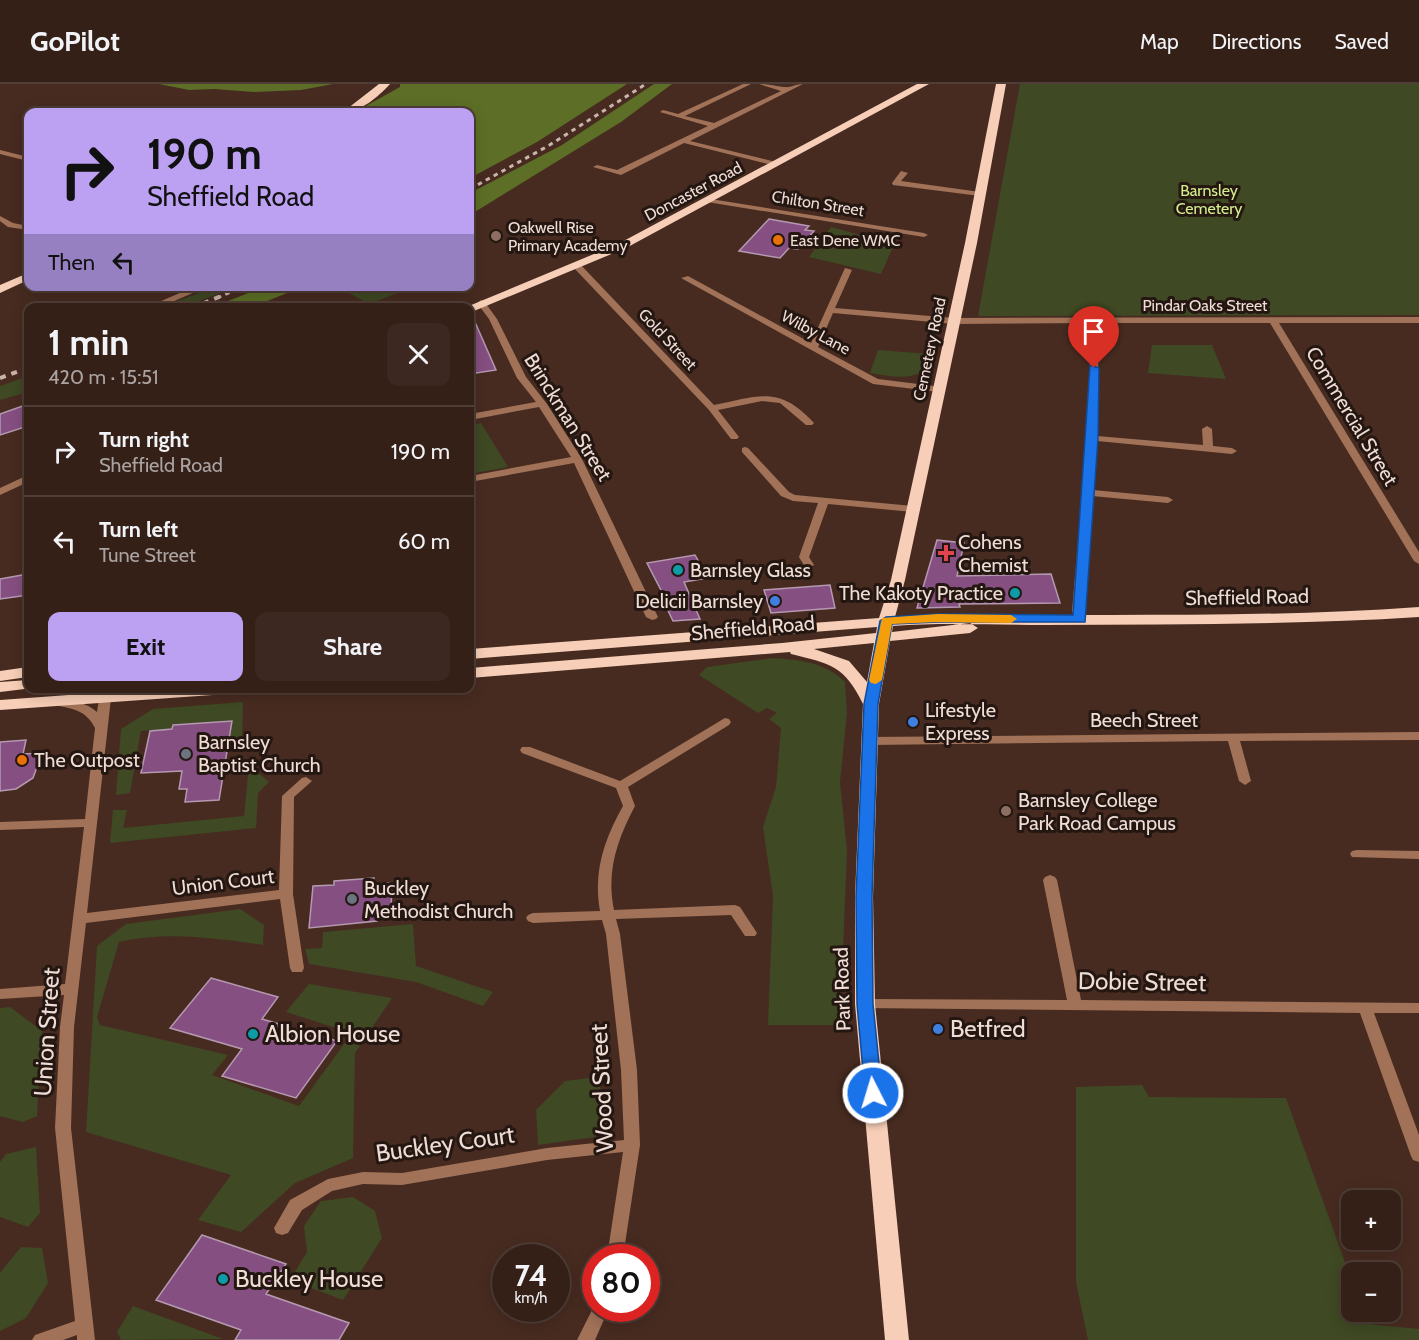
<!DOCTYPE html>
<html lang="en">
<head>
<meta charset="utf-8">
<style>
  :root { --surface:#352018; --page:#3d2821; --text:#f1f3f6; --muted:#aaa3a2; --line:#4f3e37; --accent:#bca0f2 }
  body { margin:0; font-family:Cabin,sans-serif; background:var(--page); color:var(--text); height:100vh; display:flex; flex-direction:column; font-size:22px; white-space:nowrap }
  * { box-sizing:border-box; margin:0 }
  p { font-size:20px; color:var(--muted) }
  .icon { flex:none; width:33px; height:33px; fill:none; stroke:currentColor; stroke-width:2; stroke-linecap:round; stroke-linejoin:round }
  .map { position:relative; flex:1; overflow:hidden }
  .side { position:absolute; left:24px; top:219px; width:450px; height:390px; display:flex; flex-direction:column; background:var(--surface); border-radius:12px; box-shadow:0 3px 15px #0003,0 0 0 2px var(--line) }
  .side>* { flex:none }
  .guide { position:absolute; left:24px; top:24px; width:450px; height:183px; border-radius:12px; box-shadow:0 3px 15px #0003,0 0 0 2px var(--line); background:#bca0f2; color:#111; overflow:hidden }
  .controls { position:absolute; left:1341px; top:1106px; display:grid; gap:12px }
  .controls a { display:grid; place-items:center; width:60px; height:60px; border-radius:12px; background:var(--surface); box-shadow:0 3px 15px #0003,0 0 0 2px var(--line); font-size:30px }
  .speed { position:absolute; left:492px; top:1160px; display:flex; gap:12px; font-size:30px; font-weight:700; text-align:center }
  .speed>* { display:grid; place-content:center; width:78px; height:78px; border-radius:50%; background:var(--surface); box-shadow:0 3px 15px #0003,0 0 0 2px var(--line); line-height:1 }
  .speed small { font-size:15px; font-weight:400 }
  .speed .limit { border:9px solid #d22; background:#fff; color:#111 }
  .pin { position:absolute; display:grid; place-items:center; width:51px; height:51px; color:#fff; margin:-62px -26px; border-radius:50% 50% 50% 0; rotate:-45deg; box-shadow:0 0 6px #0007 }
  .pin .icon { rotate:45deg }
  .me { position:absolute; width:66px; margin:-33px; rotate:355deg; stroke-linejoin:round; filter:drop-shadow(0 0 4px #0008) }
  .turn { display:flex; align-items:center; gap:21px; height:126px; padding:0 24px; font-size:27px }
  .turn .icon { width:78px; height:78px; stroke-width:2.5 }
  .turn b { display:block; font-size:42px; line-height:51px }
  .then { display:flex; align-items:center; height:57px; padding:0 24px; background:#0003; gap:12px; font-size:22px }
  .round { display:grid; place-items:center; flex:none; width:63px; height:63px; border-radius:12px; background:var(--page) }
  .overview { display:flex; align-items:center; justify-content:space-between; height:102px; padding:0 24px }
  h1 { font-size:36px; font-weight:700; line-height:45px }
  .button { display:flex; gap:12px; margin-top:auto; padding:12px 24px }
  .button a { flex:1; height:69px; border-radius:12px; background:var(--accent); color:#111; font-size:24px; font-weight:700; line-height:69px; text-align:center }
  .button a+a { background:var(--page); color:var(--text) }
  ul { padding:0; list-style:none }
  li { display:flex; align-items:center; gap:18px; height:90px; padding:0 24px; border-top:2px solid var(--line) }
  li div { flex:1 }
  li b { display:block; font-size:22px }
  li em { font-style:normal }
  header { display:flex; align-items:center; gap:36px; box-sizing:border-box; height:84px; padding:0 30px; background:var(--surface); border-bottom:2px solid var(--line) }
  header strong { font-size:28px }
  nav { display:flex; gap:33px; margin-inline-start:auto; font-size:21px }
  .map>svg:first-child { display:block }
  .green { fill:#3f4923 }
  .forest { fill:#5d6f26 }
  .building { fill:#854f81; stroke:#b499b1; stroke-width:1.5 }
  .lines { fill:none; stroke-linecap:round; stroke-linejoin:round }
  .minor { fill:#a17257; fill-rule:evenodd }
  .trunk { fill:#f7ceb7; fill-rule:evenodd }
  .rail-far1 { stroke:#cab5ad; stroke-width:3; stroke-dasharray:4.5 4.5; stroke-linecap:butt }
  .rail { stroke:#cab5ad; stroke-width:4; stroke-dasharray:6 6; stroke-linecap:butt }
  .route { fill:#1a73e8; stroke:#114b97; stroke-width:1.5 }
  .slow { fill:#f59e0b }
  .education-dot { fill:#8d6e63; stroke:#241712; stroke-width:2 }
  .food-dot { fill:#e8710a; stroke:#241712; stroke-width:2 }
  .health-dot { fill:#e0444e; stroke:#241712; stroke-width:2 }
  .culture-dot { fill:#0f9aa8; stroke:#241712; stroke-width:2 }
  .shop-dot { fill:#3f7fe0; stroke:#241712; stroke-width:2 }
  .worship-dot { fill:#6b7280; stroke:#241712; stroke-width:2 }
  .labels { text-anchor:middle; stroke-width:6; stroke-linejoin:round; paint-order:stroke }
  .far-park-label { font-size:16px; fill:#d3ef8a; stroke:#241712 }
  .far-street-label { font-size:16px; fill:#efdcd5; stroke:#241712 }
  .far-poi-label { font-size:16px; fill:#efdcd5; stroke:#241712; text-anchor:start }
  .street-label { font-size:20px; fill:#efdcd5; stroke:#241712 }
  .poi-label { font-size:20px; fill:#efdcd5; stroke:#241712; text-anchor:start }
  .near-street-label { font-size:24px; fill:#efdcd5; stroke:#241712 }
  .near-poi-label { font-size:24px; fill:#efdcd5; stroke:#241712; text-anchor:start }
</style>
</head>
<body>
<header>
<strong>GoPilot</strong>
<nav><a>Map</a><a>Directions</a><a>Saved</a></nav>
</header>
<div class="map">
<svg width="1419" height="1256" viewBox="0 0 1419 1256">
  <rect width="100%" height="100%" fill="#472b20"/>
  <!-- green -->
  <path class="green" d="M1020,0H1419V231L978,232Z
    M831,143L860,151L897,154L881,190L809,173Z
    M216,203H238L182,223L158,224Z
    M338,203H413L369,220Z
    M1152,261H1212L1226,295L1148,289Z
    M878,266L929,270L925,286C908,297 889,292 870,289Z
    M28,292V308L0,316V302Z
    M481,339L508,383L470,390V341Z
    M773,574C800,576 825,578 845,598L847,629L840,698L847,767L840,941H768L773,812L763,743L776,703L781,644L769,635L777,629L767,624L758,629L699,591L707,583Z
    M243,618L242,657L228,658L231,637L173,640L172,645L141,647L130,709L116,711L121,645L153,625Z
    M249,681L269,698L258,709L256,744L110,759L113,726H127L123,744L244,732Z
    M240,825L264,841L263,861C212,854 170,847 119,858L97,933L100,941L228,971L212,991L299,1022L352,949L286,928L309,900L392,914L355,969L353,1074L295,1099L241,1148L198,1136L231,1091L86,1048L97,862L126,840Z
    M413,840L416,882L493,908L483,922L416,898L309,880L305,865L322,864L323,848Z
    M10,923L42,947L37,1032L23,1038L0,1032V924Z
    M598,993L608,1042L595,1053L538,1061L536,1026L565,997Z
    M1142,1001L1149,1013L1286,1014L1351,1195L1352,1227H1363L1368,1240L1419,1245V1256H1088L1076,1198V1003Z
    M36,1063L40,1129L28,1143L0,1133V1078L6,1070Z
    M353,1113L375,1127L382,1154L343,1216L290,1196L307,1168L304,1142L321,1117Z
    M21,1163L42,1164L48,1199L26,1234L0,1247V1189Z
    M133,1222L223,1255L121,1256L117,1248Z"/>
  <!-- forest -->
  <path class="forest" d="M159,0H333L301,6L254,8L214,5L189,6Z
    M400,0H627L537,58L470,94V28H355L400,3Z
    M654,0H672L621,38L470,131V109L562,61Z
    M266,202L302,203L252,223H213Z"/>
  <!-- building -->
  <path class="building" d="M769,135L809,142L805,146L814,147L798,165L789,164L780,174L739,167Z
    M470,229H471L496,286L470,290Z
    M28,320V342L0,351V330Z
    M937,456L964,459L957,492L1051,490L1060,519L959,520L960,523L917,524Z
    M695,471L708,494L684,498L700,535L673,537L661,512H664L647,479Z
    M28,490V511L0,515V495Z
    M830,501L835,524L771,529L764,506Z
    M232,637L219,716L185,718L187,705H179L182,687L141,689L150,647L172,645L173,641Z
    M26,656L23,670L42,669L33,694L16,705L0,707V658Z
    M374,794L373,800L392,799L391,828L378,829L377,837L309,844L313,802L334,801V797Z
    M211,894L278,913L262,935L337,957L296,1014L222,992L242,965L170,944Z
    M202,1151L286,1180L266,1210L349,1239L339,1256H235L241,1246L156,1216Z"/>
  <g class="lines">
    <!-- minor -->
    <path class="minor" d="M743,0H751L685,32L714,39L781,7L759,0C768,0 775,2 784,3C790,4 796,0 803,0L690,57L776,78V82L684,59L621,91L593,83L597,81L617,86L708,42L660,28L663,26L678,30Z
      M0,66L28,73V77L0,70Z
      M901,87L908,89L901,97L980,108L984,110L980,112L893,101L892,99Z
      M704,114L924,149L928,151L924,153L707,118H704Z
      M0,132L13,139L28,142V146L8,143L0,137Z
      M574,180H580L714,321C759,312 779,301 814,339L812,341H806L780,319L762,317L718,326L739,353L737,355H731L709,326L574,184Z
      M845,184L852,186L835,224L954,234L1419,233V239H1279L1419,468V480L1414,477L1270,239H1099L1097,352L1203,361L1202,345L1207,342L1212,345L1213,362L1232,364L1237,367L1232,370L1097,357L1093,406L1168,413L1173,416L1168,419L1092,412L1084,527L1086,535L1084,537H1076L1072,527L1087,354L1091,239L954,240L833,229L818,263L878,295L942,303V307L939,308L873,300L681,194L688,192L811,259Z
      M196,202H209L158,224H145Z
      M481,216L484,217L497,235L526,293L547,320L582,375L658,533L656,535L652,536L646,533L574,379L470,398V392L571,373L539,323L470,336V330L536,318L517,294L489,235L477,219Z
      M745,363L748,364L789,408L795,411L913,422L918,425L913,428L828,420L809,473L814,481L809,484L805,483L799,473L818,419L793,417L781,412L742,368V364Z
      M28,391V398L0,411V404Z
      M105,610L111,614L87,829L279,806L282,712L302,694L306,693L312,697L294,713L293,810L304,884L302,888H292L290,884L280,815L86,839L74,943L71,1044L95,1256H77V1251L63,1256H32L35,1251L75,1237L55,1044L60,943L64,911L0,915V905L65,900L84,743L0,746V738L85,735L95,644C86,626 73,625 55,621L53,618L59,614C73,616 87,619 97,628L99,614Z
      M725,634L729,635L731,638L729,641L628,703L635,722C617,756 606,788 614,826L735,821L740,823L757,849L755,852H745L731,831L616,835L620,850L637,986L640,1061L623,1173H607L623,1068L547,1076L402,1101L363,1100L332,1107L302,1126L288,1149L282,1151L276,1149L274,1144L290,1116L328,1095L363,1088L402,1089L547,1064L624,1056L621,986L606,850L602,836L533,839L528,837L526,834L528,831L533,829L600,827C593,788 604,756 623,722L616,704L522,669L520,666L522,663H530L620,697Z
      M1419,648V656L1240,657L1251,697L1245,701L1239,697L1228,657L870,661L864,657L870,653Z
      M1357,766L1419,767V775L1352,773L1350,770L1352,767Z
      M1050,791L1055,793L1057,796L1081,916L1419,919V929H1374L1419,1051V1078L1413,1076L1411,1072L1360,929L860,924L858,920L860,916L865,915L1067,916L1043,796L1045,793Z
      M596,1218V1224H609L595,1256H577Z"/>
    <!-- trunk -->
    <path class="trunk" d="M379,0H390C378,13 361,28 343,28Z
      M917,0H929L626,164L474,227H470V224H464L618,160Z
      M996,0H1006L977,159L905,496L895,533C944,529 992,531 1041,531C1167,531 1293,532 1419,523V533C1294,541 1169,540 1044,541C993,541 943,538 893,542L892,548L970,539L978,544L970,549L890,557L879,620L873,813L875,920L909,1256H885L855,920V813L863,620C844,581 831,580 791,570L790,568L470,594V584L782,559L876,549L877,543L470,575V565L879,534L891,496L965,159ZM874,559L867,598L849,577L814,565Z
      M28,189V196L0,209V201Z
      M28,583V593L0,597V587Z
      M28,596V604H33L0,608V598Z
      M165,604H249L241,609L0,626V616Z"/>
    <!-- rail-far1 -->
    <path class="rail-far1" d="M470,105L548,62L646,0
      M217,214L245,202"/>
    <!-- rail -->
    <path class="rail" d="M192,224L221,212
      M0,294L28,284"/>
  </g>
  <!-- route -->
  <path class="route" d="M1090,281L1099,284L1098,354L1085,538H938L892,540L878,620L872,813L873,920L882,1009L880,1014L873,1016L867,1014L865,1009L857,920L856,813L864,620L880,537L886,533L938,530L1073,531Z"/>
  <!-- slow -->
  <path class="slow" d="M938,530L1011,531L1017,535L1011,539L938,538L892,540L882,596L876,600L871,599L869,596L882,534Z"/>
  <!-- markers -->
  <g class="education-dot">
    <circle cx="496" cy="152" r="6"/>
    <circle cx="1006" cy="727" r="6"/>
  </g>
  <g class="food-dot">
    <circle cx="778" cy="156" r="6"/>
    <circle cx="22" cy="676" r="6"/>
  </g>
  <path class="health-dot" d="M943 460h6v6h6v6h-6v6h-6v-6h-6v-6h6z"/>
  <g class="culture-dot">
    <circle cx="678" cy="486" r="6"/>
    <circle cx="1015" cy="509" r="6"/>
    <circle cx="253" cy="950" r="6"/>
    <circle cx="223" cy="1195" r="6"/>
  </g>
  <g class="shop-dot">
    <circle cx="775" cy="517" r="6"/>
    <circle cx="913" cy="638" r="6"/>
    <circle cx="938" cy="945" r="6"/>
  </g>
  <g class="worship-dot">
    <circle cx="186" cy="670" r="6"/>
    <circle cx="352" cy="815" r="6"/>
  </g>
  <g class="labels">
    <!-- far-park labels -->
    <g class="far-park-label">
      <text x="1209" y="112">Barnsley<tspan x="1209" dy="18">Cemetery</tspan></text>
    </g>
    <!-- far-street labels -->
    <g class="far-street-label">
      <text transform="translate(693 107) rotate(-28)" y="6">Doncaster Road</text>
      <text transform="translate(818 119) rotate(9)" y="6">Chilton Street</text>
      <text x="1205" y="227">Pindar Oaks Street</text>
      <text transform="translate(816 248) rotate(28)" y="6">Wilby Lane</text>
      <text transform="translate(668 255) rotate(47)" y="6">Gold Street</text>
      <text transform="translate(929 265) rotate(-78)" y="6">Cemetery Road</text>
    </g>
    <!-- far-poi labels -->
    <g class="far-poi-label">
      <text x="508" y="149">Oakwell Rise<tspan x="508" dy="18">Primary Academy</tspan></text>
      <text x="790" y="162">East Dene WMC</text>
    </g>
    <!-- street labels -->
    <g class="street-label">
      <text transform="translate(1352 332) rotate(59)" y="7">Commercial Street</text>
      <text transform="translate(568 333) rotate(58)" y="7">Brinckman Street</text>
      <text transform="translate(1247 513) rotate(-1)" y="7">Sheffield Road</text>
      <text transform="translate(753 544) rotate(-5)" y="7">Sheffield Road</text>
      <text x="1144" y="643">Beech Street</text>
      <text transform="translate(223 798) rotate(-7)" y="7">Union Court</text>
      <text transform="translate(842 905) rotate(-92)" y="7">Park Road</text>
    </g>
    <!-- poi labels -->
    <g class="poi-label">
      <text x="958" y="465">Cohens<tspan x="958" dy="23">Chemist</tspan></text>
      <text x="690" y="493">Barnsley Glass</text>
      <text x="1003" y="516" text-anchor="end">The Kakoty Practice</text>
      <text x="763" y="524" text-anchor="end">Delicii Barnsley</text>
      <text x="925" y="633">Lifestyle<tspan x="925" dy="23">Express</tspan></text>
      <text x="198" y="665">Barnsley<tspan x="198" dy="23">Baptist Church</tspan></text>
      <text x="34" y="683">The Outpost</text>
      <text x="1018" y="723">Barnsley College<tspan x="1018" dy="23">Park Road Campus</tspan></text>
      <text x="364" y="811">Buckley<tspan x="364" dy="23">Methodist Church</tspan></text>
    </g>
    <!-- near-street labels -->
    <g class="near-street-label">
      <text transform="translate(1142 898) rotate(1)" y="8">Dobie Street</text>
      <text transform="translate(47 948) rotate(-86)" y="8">Union Street</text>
      <text transform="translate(602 1004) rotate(-93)" y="8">Wood Street</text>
      <text transform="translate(445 1060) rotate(-8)" y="8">Buckley Court</text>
    </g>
    <!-- near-poi labels -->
    <g class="near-poi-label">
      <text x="950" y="953">Betfred</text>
      <text x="265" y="958">Albion House</text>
      <text x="235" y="1203">Buckley House</text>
    </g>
  </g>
</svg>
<div class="controls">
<a>+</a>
<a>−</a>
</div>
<div class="speed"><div>74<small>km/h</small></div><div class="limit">80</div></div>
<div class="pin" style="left:1094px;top:284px;background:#d93025"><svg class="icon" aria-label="arrive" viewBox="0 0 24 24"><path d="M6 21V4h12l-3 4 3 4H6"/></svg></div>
<svg class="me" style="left:873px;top:1009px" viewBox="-20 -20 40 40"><circle r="17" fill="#1a73e8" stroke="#fff" stroke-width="3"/><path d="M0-11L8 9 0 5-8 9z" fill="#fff"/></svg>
<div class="guide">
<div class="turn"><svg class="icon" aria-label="right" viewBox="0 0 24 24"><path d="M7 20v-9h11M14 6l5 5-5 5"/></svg><div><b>190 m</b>Sheffield Road</div></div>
<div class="then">Then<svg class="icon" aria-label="left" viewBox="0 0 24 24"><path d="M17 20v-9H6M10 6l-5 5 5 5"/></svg></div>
</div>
<section class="side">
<div class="overview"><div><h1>1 min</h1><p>420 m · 15:51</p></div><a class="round"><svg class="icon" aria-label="close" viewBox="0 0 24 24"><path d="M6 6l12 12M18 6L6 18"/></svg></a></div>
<ul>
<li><svg class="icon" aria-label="right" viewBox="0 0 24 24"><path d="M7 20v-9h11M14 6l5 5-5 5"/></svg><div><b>Turn right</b><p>Sheffield Road</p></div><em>190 m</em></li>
<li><svg class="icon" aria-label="left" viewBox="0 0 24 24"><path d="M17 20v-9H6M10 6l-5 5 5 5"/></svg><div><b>Turn left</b><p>Tune Street</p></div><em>60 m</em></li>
</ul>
<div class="button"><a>Exit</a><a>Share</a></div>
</section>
</div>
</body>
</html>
